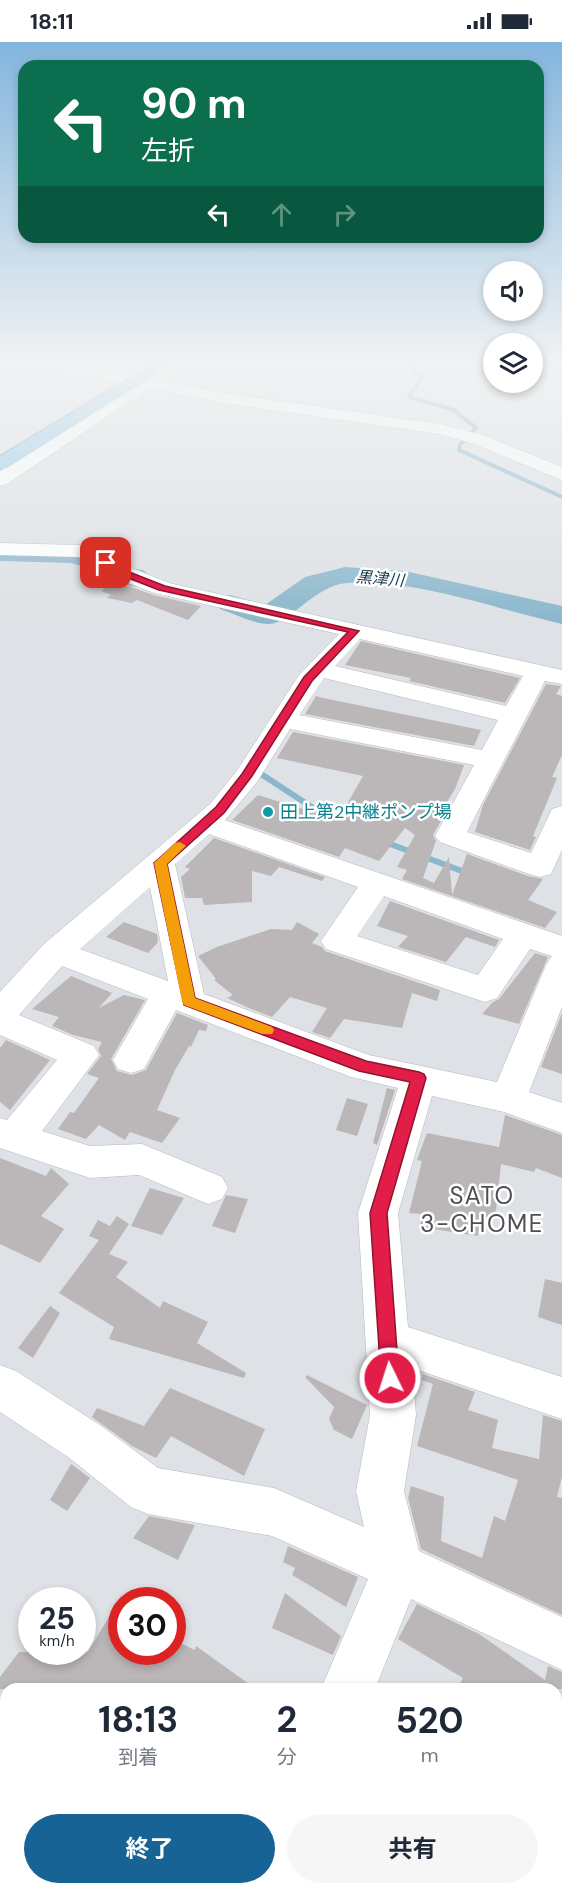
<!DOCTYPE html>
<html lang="ja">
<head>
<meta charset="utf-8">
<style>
  :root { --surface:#fff; --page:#f6f6f7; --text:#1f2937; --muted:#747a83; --accent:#176396 }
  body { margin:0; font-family:"DM Sans","Noto Sans JP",sans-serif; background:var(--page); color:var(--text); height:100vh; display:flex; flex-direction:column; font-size:22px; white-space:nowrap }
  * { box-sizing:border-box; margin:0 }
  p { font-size:20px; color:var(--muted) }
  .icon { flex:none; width:33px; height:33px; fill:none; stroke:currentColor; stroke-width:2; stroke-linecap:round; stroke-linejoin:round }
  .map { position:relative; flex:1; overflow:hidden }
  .sheet { position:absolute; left:0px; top:1641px; width:562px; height:212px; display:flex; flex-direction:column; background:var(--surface); border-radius:18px 18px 0 0; box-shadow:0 3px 9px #0003 }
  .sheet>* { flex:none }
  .top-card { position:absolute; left:18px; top:18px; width:526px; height:183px; border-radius:18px; box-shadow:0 3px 9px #0003; background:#0b6e4f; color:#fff; overflow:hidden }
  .controls { position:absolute; left:483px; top:219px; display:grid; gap:12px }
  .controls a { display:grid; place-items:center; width:60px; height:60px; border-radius:50%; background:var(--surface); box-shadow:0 3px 9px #0003; font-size:30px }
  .speed { position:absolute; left:18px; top:1545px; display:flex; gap:12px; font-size:30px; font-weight:700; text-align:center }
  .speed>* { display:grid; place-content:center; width:78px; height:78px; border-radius:50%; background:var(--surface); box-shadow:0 3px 9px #0003; line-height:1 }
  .speed small { font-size:15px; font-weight:400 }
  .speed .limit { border:9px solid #d22; background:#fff; color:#111 }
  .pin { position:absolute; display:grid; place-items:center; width:51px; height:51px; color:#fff; margin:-26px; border-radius:12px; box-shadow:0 3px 9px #0006 }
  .me { position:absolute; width:66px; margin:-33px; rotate:356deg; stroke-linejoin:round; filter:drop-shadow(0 0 4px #0008) }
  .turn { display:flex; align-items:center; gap:21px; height:126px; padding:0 24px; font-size:27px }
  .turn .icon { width:78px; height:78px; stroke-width:2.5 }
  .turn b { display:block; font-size:42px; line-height:51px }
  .lanes { display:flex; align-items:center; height:57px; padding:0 24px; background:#0003; justify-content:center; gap:30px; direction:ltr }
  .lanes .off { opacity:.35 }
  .eta { display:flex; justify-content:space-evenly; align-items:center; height:102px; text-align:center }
  .eta b { font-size:36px; font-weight:700; line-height:42px }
  .primary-button { display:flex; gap:12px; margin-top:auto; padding:12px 24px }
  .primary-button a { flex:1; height:69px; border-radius:36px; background:var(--accent); color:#fff; font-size:24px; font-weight:700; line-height:69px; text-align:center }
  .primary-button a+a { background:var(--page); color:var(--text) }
  .status { display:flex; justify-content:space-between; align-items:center; height:42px; padding:0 30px; background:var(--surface); direction:ltr }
  .status svg { height:16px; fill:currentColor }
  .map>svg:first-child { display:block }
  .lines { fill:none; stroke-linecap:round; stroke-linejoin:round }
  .stream-far1 { stroke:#8bb7cc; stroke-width:4 }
  .stream { stroke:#8bb7cc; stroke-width:6 }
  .river { fill:#8bb7cc; fill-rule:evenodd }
  .building { fill:#bbb6b8 }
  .minor-casing { stroke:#b6b9bd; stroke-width:1 }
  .major-casing { stroke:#367093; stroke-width:1 }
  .minor { fill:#fff; fill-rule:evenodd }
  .major { fill:#93c8e8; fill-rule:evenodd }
  .route { fill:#e11d48; stroke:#92132f; stroke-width:1.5 }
  .slow { fill:#f59e0b }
  .culture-dot { fill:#0f9aa8; stroke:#fff; stroke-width:2 }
  .labels { text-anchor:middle; stroke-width:5; stroke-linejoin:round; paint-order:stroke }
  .far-water-label { font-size:16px; font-style:italic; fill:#163d4c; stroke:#fff }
  .culture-label { font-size:18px; fill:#0d838f; stroke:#fff; text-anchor:start }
  .near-neighbourhood-label { font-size:24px; letter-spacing:1.5px; fill:#4d5053; stroke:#fff }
</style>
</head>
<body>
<div class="status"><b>18:11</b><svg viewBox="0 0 49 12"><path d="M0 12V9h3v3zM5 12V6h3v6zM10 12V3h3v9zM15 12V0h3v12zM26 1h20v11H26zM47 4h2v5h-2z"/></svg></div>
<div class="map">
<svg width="562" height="1852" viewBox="0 0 562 1852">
  <rect width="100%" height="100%" fill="#dee1e5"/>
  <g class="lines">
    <!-- stream-far1 -->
    <path class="stream-far1" d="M412,322L414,330L424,332L409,355L454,368L476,386L460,403L459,408L562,455"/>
    <!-- stream -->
    <path class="stream" d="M258,730L330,777
      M385,800L467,831"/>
    <!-- river -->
    <path class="river" d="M0,503L70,505L101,512L119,525L143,528L153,537L149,543L139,545L102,539L83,524L70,521L0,519Z
      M345,525L405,529L562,564V582C492,566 419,537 347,541C315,543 289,583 268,582C252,581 235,572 220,567L216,561L220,555L230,553L265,563L305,535Z"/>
  </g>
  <!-- building -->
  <path class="building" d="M111,538L154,553L201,564L188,578L137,558L132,561L107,556L111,553L101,549L110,542Z
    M361,599L520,636L505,661L409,639L411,636L345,623Z
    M546,642L561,644L556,652L562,654V713L552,735L557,736L533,794L536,795L530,808L475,790L483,763Z
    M316,654L323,656L481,688L474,704L305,672Z
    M293,690L464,723L455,747L445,763L446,770L433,793L436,799L423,836L434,841L449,815L452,853L467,812L528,834L543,837L528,858L557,870L545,886L402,837L407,828L397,825L415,793L405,786L379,819L345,806L339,815L232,778L258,753L338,778L363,734L277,716Z
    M214,796L325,835L322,839L279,825L271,834L252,829V860L204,863L202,856H185L181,835L190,827L185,825Z
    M390,859L499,898L495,905L466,895L446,920L398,905L408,894L377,884Z
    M124,880L157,892L158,900L148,911L106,895Z
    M297,880L319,892L312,901L322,905L325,909L440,948L437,959L412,951L402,986L344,977L330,996L312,990L327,966L290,955L272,975L249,966L227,956L233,953L214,938L216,937L198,914L217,905L271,887L292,888Z
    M535,911L548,915L519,982L482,972L493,960L499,957Z
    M71,934L112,951L99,966L124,953L145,958L111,1017L117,1029L132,1033L146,1028L177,971L208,983L206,989L199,988L191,1005L189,1004L175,1028L157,1068L180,1076L162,1101L130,1090L125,1098L99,1083L86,1097L58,1087L70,1070L74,1071L99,1036L87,1032L101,1014L98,1007L102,1000L73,993L52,984L59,975L32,967Z
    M562,971V1032L541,1025Z
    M6,998L50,1018L10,1068L0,1060V1006Z
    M387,1046L395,1048L377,1103L373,1101Z
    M347,1056L368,1062L357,1094L336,1088Z
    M505,1073L562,1093V1136L536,1126L534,1130L501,1122L495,1177L480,1174L478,1194L420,1185L422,1172L409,1171L422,1119L417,1118L427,1091L499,1105Z
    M0,1116L46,1134L51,1126L69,1142L41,1174L64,1187L40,1221L0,1202Z
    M150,1146L184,1156L162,1193L131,1184Z
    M226,1153L248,1157L235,1191L212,1184Z
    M117,1174L129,1182L109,1212L128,1220L116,1235L160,1266L163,1259L208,1280L197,1301L246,1331L244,1336L109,1297L114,1285L59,1251L99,1198L89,1194L98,1178L110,1184Z
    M545,1237L562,1241V1283L538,1275Z
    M50,1264L60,1271L33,1316L18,1306Z
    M423,1332L475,1350L468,1368L498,1378L492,1406L539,1417L543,1373L562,1379V1434L557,1455L562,1456V1573L421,1507L408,1456L411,1444L444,1455L441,1499L482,1516L494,1474L505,1479L518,1438L417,1404L433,1342L422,1338Z
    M307,1333L367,1363L352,1397L334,1388L329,1377L334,1365L305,1335Z
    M170,1346L265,1387L244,1434L171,1394L156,1416L132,1404L92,1375L97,1366L144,1384Z
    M71,1422L90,1436L67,1469L50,1458Z
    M149,1474L195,1483L178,1518L133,1496Z
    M288,1504L358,1535L346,1565L292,1533L295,1526L283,1520Z
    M285,1551L341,1594L333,1613L272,1586Z
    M122,1553V1610H172V1597L195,1608L196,1604L256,1647H0V1635L19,1610H88Z
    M417,1562L479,1592L545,1638L548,1624L562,1630V1647H457L463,1636L398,1597Z"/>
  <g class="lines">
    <!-- minor casing -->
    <g class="minor-casing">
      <path id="minor" d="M48,322H81L145,335L165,322H184L162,339L223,351L440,382L483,393L562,425V438L471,401L439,392L223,361L150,346L7,442L0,444V429L133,343L56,327Z
        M0,501L78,503L98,507L106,508L129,525L169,541L562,628V642L545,639L467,790L531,811L552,767L562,764V808L551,832L540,835L529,832L440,800L435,794L474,723L290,687L257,740L225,778L562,894V965L529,1050L562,1061V1091L504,1070L432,1054L398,1171L408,1285L562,1335V1377L412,1326L416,1373L404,1449L419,1509L562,1575V1628L411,1557L375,1647H321L368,1537L272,1494L148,1472L131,1465L68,1415L0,1370V1323L16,1329L100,1383L158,1426L274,1446L364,1485L356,1449L370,1373L358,1171L398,1046L351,1035L176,968L144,1027L131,1031L118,1027L113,1018L148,957L62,924L19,973L94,1004L99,1013L42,1089L90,1104L142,1102L222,1135L228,1146L222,1157L208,1162L139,1133L90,1136L0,1106V1076L7,1078L57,1018L0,993V950L44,902L210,762L236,730L299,633L339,592L154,551L113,535L91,518L78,515L0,513ZM360,597L523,634L506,664L335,624ZM324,636L498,678L482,708L299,673ZM209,792L358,845L321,899L326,907L485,960L497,956L530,907L552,914L546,923L497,1040L369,1013L204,952L175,822ZM150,845L168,939L80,907ZM384,854L503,897L478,933L357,894Z
        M222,1846H281L279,1852H220Z"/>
    </g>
    <!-- major casing -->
    <g class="major-casing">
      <path id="major" d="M152,322H172L7,426L0,428V414Z"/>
    </g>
    <!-- minor -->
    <use href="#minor" class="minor"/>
    <!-- major -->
    <use href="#major" class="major"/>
  </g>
  <!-- sky -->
  <linearGradient id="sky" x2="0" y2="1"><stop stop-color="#83b5dd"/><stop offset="0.55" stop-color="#f0f2f3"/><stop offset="1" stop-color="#f0f2f3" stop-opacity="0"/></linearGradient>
  <rect width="562" height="582" fill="url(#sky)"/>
  <!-- route -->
  <path class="route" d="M102,519H109L124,528L165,544L359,589L312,639L252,734L224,771L167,822L195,956L366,1019L419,1030L424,1032L426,1036L387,1171L399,1336L396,1342L390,1345L383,1342L381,1336L370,1171L410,1040L359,1029L184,963L154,821L216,765L242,732L304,635L348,590L159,548L118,532L102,523Z"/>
  <!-- slow -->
  <path class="slow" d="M180,800L186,804L167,822L195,956L272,985L274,988L272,992H262L184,963L182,959L154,821L175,801Z"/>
  <!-- markers -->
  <circle class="culture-dot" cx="268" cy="770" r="6"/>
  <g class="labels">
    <!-- far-water labels -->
    <g class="far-water-label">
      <text transform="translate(380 536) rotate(5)" y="6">黒津川</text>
    </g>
    <!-- culture labels -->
    <g class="culture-label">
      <text x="280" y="776">田上第2中継ポンプ場</text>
    </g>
    <!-- near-neighbourhood labels -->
    <g class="near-neighbourhood-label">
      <text x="482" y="1162">SATO<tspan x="482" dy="28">3-CHOME</tspan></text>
    </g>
  </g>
</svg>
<div class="controls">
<a><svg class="icon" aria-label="sound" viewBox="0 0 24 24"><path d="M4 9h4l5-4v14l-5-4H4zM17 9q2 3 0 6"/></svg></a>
<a><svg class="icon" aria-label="layers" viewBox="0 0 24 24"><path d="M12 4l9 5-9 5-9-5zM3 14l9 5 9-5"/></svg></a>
</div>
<div class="speed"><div>25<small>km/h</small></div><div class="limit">30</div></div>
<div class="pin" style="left:106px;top:521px;background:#d93025"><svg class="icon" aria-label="arrive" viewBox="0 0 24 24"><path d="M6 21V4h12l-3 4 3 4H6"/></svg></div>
<svg class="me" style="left:390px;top:1336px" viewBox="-20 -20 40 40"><circle r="17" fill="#e11d48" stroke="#fff" stroke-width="3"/><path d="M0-11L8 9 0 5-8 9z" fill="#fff"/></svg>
<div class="top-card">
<div class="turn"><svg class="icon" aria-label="left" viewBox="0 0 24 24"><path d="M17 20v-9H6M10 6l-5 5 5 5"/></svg><div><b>90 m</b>左折</div></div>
<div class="lanes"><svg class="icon" aria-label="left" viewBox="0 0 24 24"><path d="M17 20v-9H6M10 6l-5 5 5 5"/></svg><svg class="icon off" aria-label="ahead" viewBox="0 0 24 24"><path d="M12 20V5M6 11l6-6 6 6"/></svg><svg class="icon off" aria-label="right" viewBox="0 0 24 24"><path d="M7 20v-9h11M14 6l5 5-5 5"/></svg></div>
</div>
<section class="sheet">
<div class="eta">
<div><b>18:13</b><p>到着</p></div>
<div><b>2</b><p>分</p></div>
<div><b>520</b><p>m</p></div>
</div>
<div class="primary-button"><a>終了</a><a>共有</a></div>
</section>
</div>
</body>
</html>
